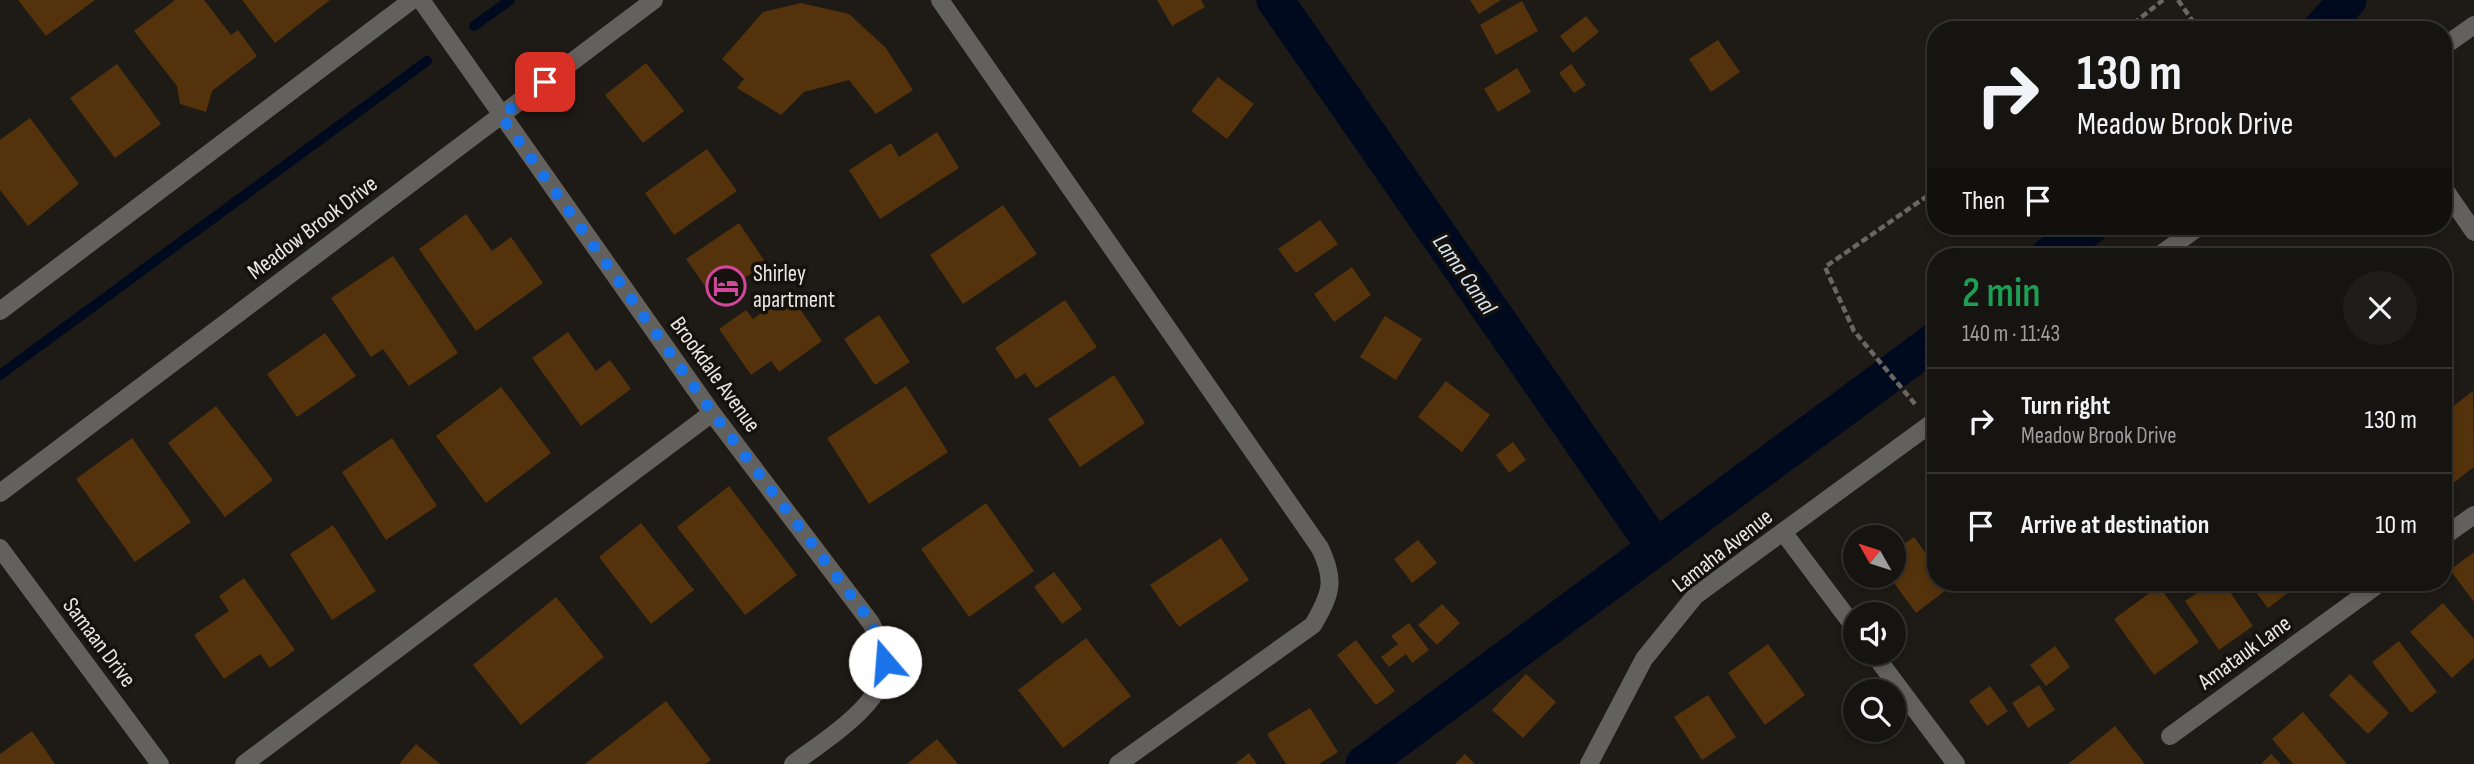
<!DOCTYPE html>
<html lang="en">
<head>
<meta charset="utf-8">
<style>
  :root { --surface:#161410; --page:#1f1d19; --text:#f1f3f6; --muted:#9e9e9f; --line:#353330 }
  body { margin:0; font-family:"Sofia Sans Condensed",sans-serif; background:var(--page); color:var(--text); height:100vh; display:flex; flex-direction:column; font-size:26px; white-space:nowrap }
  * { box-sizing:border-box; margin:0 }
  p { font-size:23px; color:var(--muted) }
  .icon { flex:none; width:38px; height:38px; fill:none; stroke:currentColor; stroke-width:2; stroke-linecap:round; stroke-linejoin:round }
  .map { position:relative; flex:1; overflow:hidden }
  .sheet { position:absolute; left:1927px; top:248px; width:525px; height:343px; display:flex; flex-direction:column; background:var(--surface); border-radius:28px; box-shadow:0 4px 10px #0003,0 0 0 2px var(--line) }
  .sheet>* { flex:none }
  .banner { position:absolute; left:1927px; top:21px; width:525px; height:214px; border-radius:28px; box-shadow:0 4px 10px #0003,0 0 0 2px var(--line); background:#161410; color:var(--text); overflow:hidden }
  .needle { width:46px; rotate:309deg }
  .controls { position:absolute; left:1843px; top:525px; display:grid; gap:14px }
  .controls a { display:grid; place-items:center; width:63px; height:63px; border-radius:50%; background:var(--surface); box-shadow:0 4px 10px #0003,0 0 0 2px var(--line); font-size:35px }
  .pin { position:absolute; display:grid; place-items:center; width:60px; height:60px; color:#fff; margin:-30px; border-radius:14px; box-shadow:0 4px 10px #0006 }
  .me { position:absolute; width:77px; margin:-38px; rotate:342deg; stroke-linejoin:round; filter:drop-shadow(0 0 5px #0008) }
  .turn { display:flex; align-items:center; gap:24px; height:147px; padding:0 35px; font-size:32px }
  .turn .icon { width:91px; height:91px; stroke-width:2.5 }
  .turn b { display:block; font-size:49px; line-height:60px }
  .then { display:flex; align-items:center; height:66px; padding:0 35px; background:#0003; gap:14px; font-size:26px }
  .round { display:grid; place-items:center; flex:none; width:74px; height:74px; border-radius:37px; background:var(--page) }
  .overview { display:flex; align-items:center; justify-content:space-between; height:119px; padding:0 35px }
  h1 { font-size:42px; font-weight:600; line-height:52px; color:#1e9e55 }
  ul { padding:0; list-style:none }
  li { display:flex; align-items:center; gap:21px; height:105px; padding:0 35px; border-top:2px solid var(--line) }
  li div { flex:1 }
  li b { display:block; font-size:26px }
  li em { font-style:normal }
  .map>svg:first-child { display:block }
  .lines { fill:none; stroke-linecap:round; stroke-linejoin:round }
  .stream { stroke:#000a1f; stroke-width:10 }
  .canal { stroke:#000a1f; stroke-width:37 }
  .building { fill:#54330c }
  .path { stroke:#6a6662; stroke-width:4.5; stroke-dasharray:7 3.5; stroke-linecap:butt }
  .minor { stroke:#63615e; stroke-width:18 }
  .route { stroke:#1a73e8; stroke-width:12; stroke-dasharray:0 21.6 }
  .labels { text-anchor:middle; stroke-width:7; stroke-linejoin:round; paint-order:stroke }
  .street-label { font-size:23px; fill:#ebe7e4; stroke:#15110d }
  .poi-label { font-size:23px; fill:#ebe7e4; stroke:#15110d; text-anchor:start }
  .water-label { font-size:24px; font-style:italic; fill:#d6e4f1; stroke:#15110d }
</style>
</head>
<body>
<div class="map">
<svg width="2474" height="764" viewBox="0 0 2474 764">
  <rect width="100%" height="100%" fill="#1e1a15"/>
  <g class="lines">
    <!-- stream -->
    <path class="stream" d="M474,26L510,0
      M0,375L427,61"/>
    <!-- canal -->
    <path class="canal" d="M1275,0L1656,548
      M2320,30L2348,0
      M2047,257L2090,226
      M1364,764L1936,340"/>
  </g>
  <!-- building -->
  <path class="building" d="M18,0H95L46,36Z
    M175,0H204L231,35L238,30L257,56L212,91L206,112L180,104L177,86L134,31Z
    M242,0H330L275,43Z
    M1157,0H1201L1205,7L1172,26Z
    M1470,0H1501L1479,14Z
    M1522,1L1538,31L1496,55L1480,25Z
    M801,3L849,14L886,48L913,90L876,114L849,80L804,92L781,115L737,88L744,79L722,59L763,12Z
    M1586,16L1599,32L1573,53L1560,36Z
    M1718,40L1740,72L1711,92L1689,59Z
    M646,63L684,111L643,143L605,95Z
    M117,64L161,124L115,158L70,98Z
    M1571,64L1586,85L1574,93L1559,73Z
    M1517,68L1531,92L1498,112L1484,89Z
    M1218,77L1254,104L1227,139L1191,111Z
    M30,118L79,184L28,226L0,190V140Z
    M937,132L959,168L880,219L849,170L891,143L899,157Z
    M707,149L737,191L674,235L645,193Z
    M1003,205L1037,254L963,304L930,255Z
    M466,214L492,251L511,237L543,283L476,331L419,249Z
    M1320,220L1338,244L1296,273L1278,249Z
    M739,223L766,263L714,299L686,259Z
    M393,256L458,353L409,386L383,349L371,357L331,298Z
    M1352,267L1371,295L1334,322L1314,294Z
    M789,293L822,341L779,372L771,361L751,375L719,329L746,310L753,319Z
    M1065,300L1097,347L1036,388L1025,373L1016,379L995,348Z
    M879,315L910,362L875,385L844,339Z
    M1385,316L1422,339L1396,380L1360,357Z
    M568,332L596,371L610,360L631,389L581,426L532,358Z
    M325,333L356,376L297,417L267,374Z
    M1114,375L1145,423L1080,467L1048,419Z
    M1446,381L1490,415L1462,452L1418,417Z
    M906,386L948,452L869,504L827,438Z
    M501,387L551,453L486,503L436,436Z
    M2473,391L2474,467L2443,491V414Z
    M216,406L273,480L225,517L168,443Z
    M132,438L191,522L135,562L76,479Z
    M392,438L437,506L386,540L342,472Z
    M1513,442L1526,460L1509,473L1496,455Z
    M729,486L797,575L745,615L677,527Z
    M986,503L1034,571L969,617L921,549Z
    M641,523L694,590L651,624L599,557Z
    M333,525L376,591L332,620L290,554Z
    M1914,537L1936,567V583H1947L1950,587L1916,613L1889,576H1894V551Z
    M1221,538L1249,580L1179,627L1150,585Z
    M1418,540L1437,563L1412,583L1394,559Z
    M2474,552V602L2450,570Z
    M1054,572L1082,609L1062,624L1034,587Z
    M244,578L295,650L270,668L260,654L224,679L194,635L229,611L219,596Z
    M2212,583H2224L2253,626L2219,650L2185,601Z
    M2249,583H2296L2298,585L2268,608Z
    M2159,586L2199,642L2154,675L2114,619Z
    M556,597L604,657L521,725L473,665Z
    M2443,603L2474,639V658L2452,678L2410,632Z
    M1442,604L1460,623L1437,645L1418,625Z
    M1409,623L1429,650L1412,663L1406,654L1389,667L1381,657L1398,644L1391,636Z
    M1086,638L1131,696L1063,748L1018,690Z
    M1356,640L1395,691L1376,705L1337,655Z
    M2399,641L2437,692L2411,713L2372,662Z
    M1768,644L1805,695L1765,725L1728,673Z
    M2055,646L2070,667L2046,686L2030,665Z
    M1526,674L1556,702L1523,738L1492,710Z
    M2350,674L2389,713L2368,734L2329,695Z
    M2039,685L2055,710L2028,728L2012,703Z
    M1990,686L2008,711L1987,726L1969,701Z
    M1708,695L1736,737L1702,760L1674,717Z
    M666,701L711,760L706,764H585Z
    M1310,708L1338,752L1319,764H1286L1267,734Z
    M2303,712L2347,764H2293L2272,739Z
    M2115,726L2145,764H2068Z
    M32,731L55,764H0V754Z
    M937,739L958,764H907Z
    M416,744L440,764H399Z
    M1249,753L1257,764H1235Z
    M1465,754L1475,764H1455Z
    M2271,754L2281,764H2261Z"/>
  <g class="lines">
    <!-- path -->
    <path class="path" d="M2178,0L2199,30
      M2125,30L2163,0
      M1915,404L1854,331L1825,267L1936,190"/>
    <!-- minor -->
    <path class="minor" d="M421,0L712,413L871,623C877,635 883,647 885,659C890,702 822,742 793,764
      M940,0L1320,548C1336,581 1331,594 1313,625L1118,764
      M2443,47L2474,25
      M2443,187L2474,232
      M2157,257L2200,226
      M0,311L412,0
      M0,493L654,0
      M1783,532L1855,628
      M2443,537L2474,515
      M0,548L160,764
      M1873,653L1956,764
      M2170,736L2380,583
      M244,764L712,413
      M1589,764L1644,659L1695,596L1936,420"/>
  </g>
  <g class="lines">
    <!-- route -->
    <path class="route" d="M545,82L501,116L712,412L872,623L885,662"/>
  </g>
  <!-- icons -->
  <defs>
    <g id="hotel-ring" transform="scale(2.0125)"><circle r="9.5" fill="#15110d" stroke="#d1479c" stroke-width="1.5"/><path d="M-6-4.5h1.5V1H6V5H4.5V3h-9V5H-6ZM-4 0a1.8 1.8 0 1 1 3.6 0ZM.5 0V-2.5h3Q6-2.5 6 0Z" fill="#d1479c"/></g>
  </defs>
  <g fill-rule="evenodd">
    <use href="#hotel-ring" x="726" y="286"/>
  </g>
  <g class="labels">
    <!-- street labels -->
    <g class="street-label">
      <text transform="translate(312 227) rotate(-37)" y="8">Meadow Brook Drive</text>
      <text transform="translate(716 374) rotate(54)" y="8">Brookdale Avenue</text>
      <text transform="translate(1722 550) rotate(-38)" y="8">Lamaha Avenue</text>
      <text transform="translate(100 642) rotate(53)" y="8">Samaan Drive</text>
      <text transform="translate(2244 652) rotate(-36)" y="8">Amatauk Lane</text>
    </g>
    <!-- poi labels -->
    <g class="poi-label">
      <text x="753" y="281">Shirley<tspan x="753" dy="26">apartment</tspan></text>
    </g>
    <!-- water labels -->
    <g class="water-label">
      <text transform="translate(1465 274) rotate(55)" y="8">Lama Canal</text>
    </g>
  </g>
</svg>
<div class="controls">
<a><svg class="needle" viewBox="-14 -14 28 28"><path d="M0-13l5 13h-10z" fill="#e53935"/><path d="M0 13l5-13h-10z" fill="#9e9e9f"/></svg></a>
<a><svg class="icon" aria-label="sound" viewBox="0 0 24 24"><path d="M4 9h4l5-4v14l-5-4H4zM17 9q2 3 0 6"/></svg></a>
<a><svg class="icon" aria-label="search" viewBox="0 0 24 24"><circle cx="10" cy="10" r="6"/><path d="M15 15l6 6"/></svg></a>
</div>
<div class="pin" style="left:545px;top:82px;background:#d93025"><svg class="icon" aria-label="arrive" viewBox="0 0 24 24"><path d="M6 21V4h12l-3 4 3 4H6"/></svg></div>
<svg class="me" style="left:885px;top:662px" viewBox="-20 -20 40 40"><circle r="19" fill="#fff"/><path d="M0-13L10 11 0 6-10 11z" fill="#1a73e8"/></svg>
<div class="banner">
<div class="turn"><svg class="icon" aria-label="right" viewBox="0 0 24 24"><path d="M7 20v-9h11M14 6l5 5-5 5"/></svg><div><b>130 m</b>Meadow Brook Drive</div></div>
<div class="then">Then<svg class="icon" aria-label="arrive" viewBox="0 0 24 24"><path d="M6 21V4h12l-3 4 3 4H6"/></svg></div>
</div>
<section class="sheet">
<div class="overview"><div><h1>2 min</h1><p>140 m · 11:43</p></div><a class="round"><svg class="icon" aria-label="close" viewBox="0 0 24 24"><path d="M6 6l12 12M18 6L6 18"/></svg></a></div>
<ul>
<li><svg class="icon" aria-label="right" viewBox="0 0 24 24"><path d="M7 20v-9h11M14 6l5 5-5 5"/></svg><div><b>Turn right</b><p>Meadow Brook Drive</p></div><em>130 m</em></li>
<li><svg class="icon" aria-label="arrive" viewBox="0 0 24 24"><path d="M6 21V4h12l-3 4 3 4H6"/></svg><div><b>Arrive at destination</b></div><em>10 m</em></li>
</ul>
</section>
</div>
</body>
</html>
